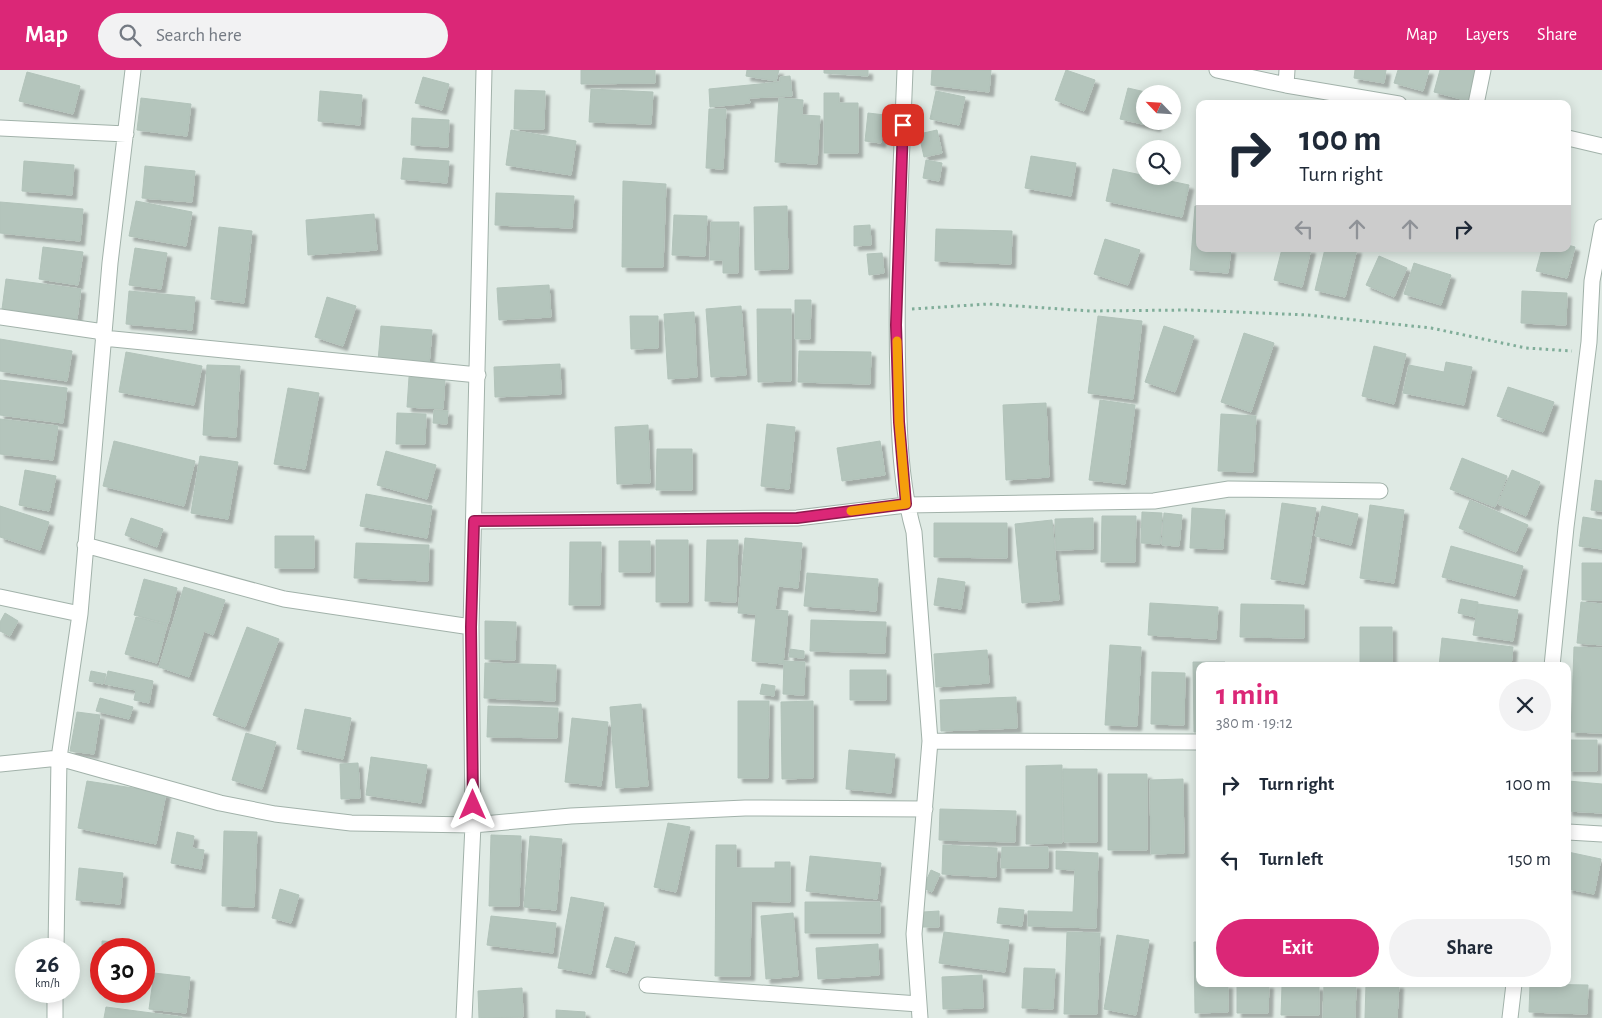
<!DOCTYPE html>
<html lang="en">
<head>
<meta charset="utf-8">
<style>
  :root { --surface:#fff; --page:#f2f2f3; --text:#1f2937; --muted:#747a83; --accent:#db2777 }
  body { margin:0; font-family:"Alegreya Sans",sans-serif; background:var(--page); color:var(--text); height:100vh; display:flex; flex-direction:column; font-size:19px; white-space:nowrap }
  * { box-sizing:border-box; margin:0 }
  p { font-size:16px; color:var(--muted) }
  .icon { flex:none; width:28px; height:28px; fill:none; stroke:currentColor; stroke-width:2; stroke-linecap:round; stroke-linejoin:round }
  .map { position:relative; flex:1; overflow:hidden }
  .drawer { position:absolute; left:1196px; top:592px; width:375px; height:325px; display:flex; flex-direction:column; background:var(--surface); border-radius:10px; box-shadow:0 2px 12px #0003 }
  .drawer>* { flex:none }
  .banner { position:absolute; left:1196px; top:30px; width:375px; height:152px; border-radius:10px; box-shadow:0 2px 12px #0003; background:#fff; color:var(--text); overflow:hidden }
  .needle { width:32px; rotate:295deg }
  .controls { position:absolute; left:1136px; top:15px; display:grid; gap:10px }
  .controls a { display:grid; place-items:center; width:45px; height:45px; border-radius:50%; background:var(--surface); box-shadow:0 2px 12px #0003; font-size:25px }
  .speed { position:absolute; left:15px; top:868px; display:flex; gap:10px; font-size:25px; font-weight:700; text-align:center }
  .speed>* { display:grid; place-content:center; width:65px; height:65px; border-radius:50%; background:var(--surface); box-shadow:0 2px 12px #0003; line-height:1 }
  .speed small { font-size:12px; font-weight:400 }
  .speed .limit { border:8px solid #d22; background:#fff; color:#111 }
  .pin { position:absolute; display:grid; place-items:center; width:42px; height:42px; color:#fff; margin:-21px; border-radius:10px; box-shadow:0 2px 8px #0006 }
  .me { position:absolute; width:55px; margin:-28px; rotate:0deg; stroke-linejoin:round; filter:drop-shadow(0 0 4px #0008) }
  .turn { display:flex; align-items:center; gap:18px; height:105px; padding:0 20px; font-size:22px }
  .turn .icon { width:65px; height:65px; stroke-width:2.5 }
  .turn b { display:block; font-size:35px; line-height:42px }
  .lanes { display:flex; align-items:center; height:48px; padding:0 20px; background:#0003; justify-content:center; gap:25px; direction:ltr }
  .lanes .off { opacity:.35 }
  .round { display:grid; place-items:center; flex:none; width:52px; height:52px; border-radius:26px; background:var(--page) }
  .head { display:flex; align-items:center; justify-content:space-between; height:85px; padding:0 20px }
  h1 { font-size:30px; font-weight:700; line-height:38px; color:var(--accent) }
  .button { display:flex; gap:10px; margin-top:auto; padding:10px 20px }
  .button a { flex:1; height:58px; border-radius:30px; background:var(--accent); color:#fff; font-size:20px; font-weight:700; line-height:58px; text-align:center }
  .button a+a { background:var(--page); color:var(--text) }
  ul { padding:0; list-style:none }
  li { display:flex; align-items:center; gap:15px; height:75px; padding:0 20px }
  li div { flex:1 }
  li b { display:block; font-size:19px }
  li em { font-style:normal }
  header { display:flex; align-items:center; gap:30px; box-sizing:border-box; height:70px; padding:0 25px; background:var(--accent); color:#fff }
  header strong { font-size:24px }
  nav { display:flex; gap:28px; margin-inline-start:auto; font-size:18px }
  .search { width:350px; height:45px; background:var(--page); display:flex; align-items:center; gap:12px; box-sizing:border-box; padding:0 18px; border-radius:28px; color:var(--muted); font-size:19px }
  .map>svg:first-child { display:block }
  .building { fill:#b4c5bc; stroke:#b2c3ba; filter:url(#shadow) }
  .lines { fill:none; stroke-linecap:round; stroke-linejoin:round }
  .minor-casing { stroke:#a2b2aa; stroke-width:17 }
  .path { stroke:#80ad99; stroke-width:3; stroke-dasharray:2.5 4; stroke-linecap:butt }
  .minor { stroke:#fff; stroke-width:15 }
  .route-casing { stroke:#8e194d; stroke-width:12 }
  .route { stroke:#db2777; stroke-width:9 }
  .slow { stroke:#f59e0b; stroke-width:9 }
</style>
</head>
<body>
<header>
<strong>Map</strong>
<div class="search"><svg class="icon" aria-label="search" viewBox="0 0 24 24"><circle cx="10" cy="10" r="6"/><path d="M15 15l6 6"/></svg>Search here</div>
<nav><a>Map</a><a>Layers</a><a>Share</a></nav>
</header>
<div class="map">
<svg width="1602" height="948" viewBox="0 0 1602 948">
  <defs>
    <filter id="shadow"><feDropShadow dx="4.5" dy="4.5" stdDeviation="1" flood-color="#0004"/></filter>
  </defs>
  <rect width="100%" height="100%" fill="#dfeae4"/>
  <!-- building -->
  <path class="building" d="M581,0H655V13L581,14Z
    M747,0H779L776,11L746,6Z
    M824,0H868V6L824,3Z
    M932,0H991L989,22L931,15Z
    M1066,0L1095,10L1084,41L1055,30Z
    M1355,0H1386L1384,13L1354,8Z
    M1398,0H1429L1423,21L1394,13Z
    M1440,0H1477L1469,31L1434,22Z
    M27,2L80,16L73,44L19,31Z
    M790,6L792,26L749,28L750,33L710,37L709,19L780,12V7Z
    M423,7L449,14L442,40L415,33Z
    M1128,18L1154,24H1145V51H1158L1156,57L1120,49Z
    M591,19L653,22L651,54L589,52Z
    M515,20L545,21L544,59H514Z
    M320,21L362,25L360,55L318,51Z
    M936,21L965,27L959,55L930,49Z
    M824,23H839V33H858V83H824Z
    M141,28L191,34L187,66L137,60Z
    M779,28L803,30L802,45L820,46L817,94L775,92Z
    M709,39H726L723,99L706,98Z
    M868,43L885,45L881,73L865,71Z
    M412,48L449,50L448,77L411,75Z
    M511,60L576,71L571,105L506,95Z
    M937,60L942,83L924,87L919,64Z
    M1031,86L1076,93L1071,126L1025,118Z
    M403,88L449,91L447,113L401,109Z
    M926,90L942,93L939,111L923,108Z
    M24,91L74,95L72,125L22,121Z
    M145,96L195,101L192,132L142,128Z
    M1113,99L1189,115L1182,147L1106,131Z
    M623,111L666,114L663,197H622Z
    M496,123L574,126L572,158L495,155Z
    M136,131L192,142L186,176L129,166Z
    M0,132L83,139L80,171L0,163Z
    M787,136L788,199L755,200L754,137Z
    M1195,136L1200,137V179H1231L1228,203L1190,200Z
    M374,144L377,180L308,185L306,150Z
    M674,145L707,146L705,186L672,185Z
    M711,152H739L738,203H723V190H710Z
    M870,155L871,175L854,176V156Z
    M219,157L252,161L244,233L211,229Z
    M936,159L1012,161L1011,194L935,191Z
    M1105,169L1140,180L1128,215L1094,204Z
    M1568,175L1575,177L1567,208L1536,201L1542,179H1568Z
    M43,177L83,182L78,215L39,209Z
    M135,178L167,183L161,219L129,215Z
    M1282,179H1311L1302,217L1274,210Z
    M1325,179H1357L1345,227L1315,220Z
    M882,183L884,203L869,205L867,184Z
    M1379,186L1407,198L1394,227L1366,215Z
    M1414,193L1451,205L1441,235L1404,224Z
    M6,209L81,219L77,249L2,239Z
    M549,215L551,247L499,250L497,218Z
    M129,221L195,227L192,260L126,254Z
    M1522,221L1567,223L1566,255L1521,253Z
    M327,227L356,236L343,276L315,267Z
    M795,230H811L810,269H795Z
    M741,236L746,305L711,307L706,239Z
    M757,239H791V311L758,312Z
    M694,242L697,307L668,309L664,244Z
    M630,246H658V278L631,279Z
    M1098,246L1142,251L1133,329L1088,323Z
    M381,256L432,260L429,295L378,291Z
    M1164,256L1194,266L1175,322L1145,312Z
    M1244,263L1274,273L1251,342L1221,332Z
    M0,269L72,281L67,311L0,301Z
    M1374,276L1406,284L1394,334L1362,326Z
    M799,281L871,282L870,314L798,312Z
    M126,282L202,296L194,335L119,322Z
    M1446,292L1472,297L1464,335L1403,323L1409,295L1444,302Z
    M560,294L561,324L495,327L494,297Z
    M207,295L240,296L236,367L203,365Z
    M409,307L445,309L443,339L407,337Z
    M0,310L67,318L63,353L0,345Z
    M1508,317L1554,332L1543,362L1497,346Z
    M288,318L319,323L305,399L274,394Z
    M1100,330L1135,335L1125,414L1089,410Z
    M1046,333L1049,407L1006,410L1003,335Z
    M434,340L448,341L447,354L433,353Z
    M397,343L426,344L425,374H396Z
    M1221,344L1256,346L1253,402L1218,401Z
    M0,349L58,356L53,390L0,384Z
    M767,354L795,357L789,419L761,416Z
    M648,355L650,413L617,414L615,357Z
    M114,371L195,391L184,436L103,416Z
    M880,371L885,405L842,411L837,378Z
    M657,379H692V420H656Z
    M386,381L436,395L427,429L377,415Z
    M200,386L238,392L228,449L191,443Z
    M1462,388L1507,406L1495,437L1450,419Z
    M25,400L56,406L49,441L19,435Z
    M1512,400L1540,412L1526,446L1498,434Z
    M1595,410L1602,411V441L1591,440Z
    M366,424L432,436L427,468L360,456Z
    M1470,430L1528,455L1516,482L1459,458Z
    M1282,433L1316,438L1304,514L1271,509Z
    M1370,435L1404,440L1394,513L1360,508Z
    M0,436L49,452L40,480L0,467Z
    M1322,436L1358,444L1351,475L1315,466Z
    M1192,438L1225,440L1223,479L1190,478Z
    M1142,442L1162,443L1160,474L1141,473Z
    M1164,443L1182,445L1179,476L1162,475Z
    M1102,446H1136L1135,492H1101Z
    M1583,447L1602,450V479L1579,476Z
    M131,448L163,459L157,477L125,465Z
    M1093,448V479L1056,480L1055,449Z
    M1052,450L1059,530L1022,533L1015,454Z
    M934,453H1007V488L934,487Z
    M275,466H314V498H275Z
    M745,468L802,473L798,518L778,516L775,540L788,541L783,594L752,591L756,544L738,543Z
    M656,470H688V532H656Z
    M707,470H738L736,532L705,531Z
    M619,471H650V502H619Z
    M570,472H601L600,535H569Z
    M356,473L429,475L428,511L354,508Z
    M1451,476L1523,496L1515,526L1442,507Z
    M1582,493H1602V530H1582Z
    M807,503L878,509L876,541L804,536Z
    M938,508L965,512L961,539L934,535Z
    M144,509L177,518L168,554L134,545Z
    M184,517L225,530L213,565L204,561L189,607L159,597Z
    M1461,529L1478,532L1475,547L1458,543Z
    M1581,532L1602,534V575L1577,573Z
    M1150,533L1218,537L1216,569L1148,565Z
    M1241,534L1304,535V568L1240,567Z
    M1478,534L1518,540L1513,571L1473,565Z
    M5,543L18,551L10,566L0,561V552Z
    M136,547L167,555L157,593L125,584Z
    M811,550L886,552L885,583L810,581Z
    M485,551L516,552L515,590L485,589Z
    M247,557L279,569L245,657L213,645Z
    M1360,557H1392V596H1360Z
    M1442,568L1513,577L1511,596H1439Z
    M1110,575L1141,577L1137,656L1105,655Z
    M1574,577L1602,578V663L1571,662Z
    M790,579L804,581V588L789,587Z
    M987,580L989,613L936,617L934,584Z
    M784,591L805,592L804,625L783,624Z
    M1193,592H1225V596H1200V662H1194Z
    M485,593L556,595L555,631L484,628Z
    M850,600H886V630H850Z
    M91,601L106,604L103,614L89,611Z
    M108,601L153,611L149,633L134,630L136,620L105,614Z
    M1152,602L1185,603L1184,655L1151,654Z
    M762,614L775,616L774,626L760,624Z
    M1016,627L1017,658L941,661L940,630Z
    M100,628L133,637L129,649L96,641Z
    M738,631H769L768,708H738Z
    M813,631V708L782,709L781,632Z
    M641,634L648,716L616,718L610,637Z
    M488,636L558,638L557,668L487,667Z
    M305,639L351,648L343,689L297,679Z
    M77,642L100,645L94,684L70,681Z
    M572,648L608,652L601,716L565,712Z
    M246,663L276,672L262,719L232,710Z
    M1568,670H1597V701H1568Z
    M849,680L895,684L891,723L846,719Z
    M371,687L427,695L421,733L366,725Z
    M358,693L360,728L341,729L340,694Z
    M1062,695V773L1026,774V696Z
    M1063,699H1097V772H1064Z
    M1108,704H1147V780H1108Z
    M1183,709L1184,783L1151,784L1150,710Z
    M87,711L166,723L156,774L78,758Z
    M1568,711L1602,714V743L1568,741Z
    M940,739L1016,741L1015,772L939,770Z
    M668,753L690,757L676,822L654,817Z
    M224,761L257,762L254,837L222,836Z
    M177,762L194,766L192,778L204,780L201,799L171,793Z
    M491,765L521,766L519,836H489Z
    M530,766L562,769L556,840L524,837Z
    M716,775H736V798H775V792H790V832L751,831L750,906H715Z
    M943,775L997,778L996,807L942,804Z
    M1002,777H1048V798H1001Z
    M1056,781L1098,783L1096,858L1028,856V841L1073,842L1075,800L1056,799Z
    M1568,782L1601,789L1594,824L1568,819Z
    M810,786L881,793L877,829L806,821Z
    M79,798L123,803L120,834L76,830Z
    M931,800L940,804L932,822L923,818Z
    M280,819L299,825L291,853L272,848Z
    M571,827L604,833L591,904L558,898Z
    M805,832H880V863H805Z
    M999,838L1024,840L1022,856L997,853Z
    M939,841V857H923V842Z
    M793,843L798,906L766,909L761,846Z
    M491,846L556,853L553,883L487,875Z
    M944,862L1009,870L1005,902L939,893Z
    M1067,862L1100,863L1097,944H1064Z
    M1117,865L1149,870L1136,945L1104,939Z
    M615,867L635,872L627,903L606,897Z
    M102,871L119,872L118,879H102Z
    M1194,872H1200V914H1228V942L1195,943Z
    M878,874L879,905L818,909L816,878Z
    M1024,898L1055,899L1053,939L1022,938Z
    M154,903L190,907L186,943L149,939Z
    M982,905L983,938L943,939L942,907Z
    M1237,914H1269L1268,943H1237Z
    M1324,914H1356L1355,948H1323Z
    M1366,914H1399L1397,948H1365Z
    M1530,914L1588,915L1587,944L1529,942Z
    M1282,916H1319V945H1281Z
    M522,918L523,947L479,948L478,921Z
    M106,937L182,947V948H104Z
    M556,940L585,942V948H556Z"/>
  <g class="lines">
    <!-- minor casing -->
    <g class="minor-casing">
      <path id="minor" d="M905,0C901,104 895,207 898,311C899,361 900,413 914,462L930,671L914,864L920,948
        M1217,0L1286,15L1399,34
        M1286,15L1287,0
        M1476,34L1483,0
        M0,58L126,64
        M1568,68L1602,76
        M0,247L104,262
        M103,268L478,305
        M474,451L797,448L906,435L1154,431L1229,419L1380,421
        M85,475L284,529L471,557
        M0,527L80,544
        M1552,596L1566,457L1589,272L1592,211L1602,157
        M930,671L1200,672
        M0,694L59,688L220,733L275,744L351,753L473,755L571,746L745,738L925,739
        M1568,762L1602,764
        M56,879L59,688L80,544L110,193L133,0
        M647,915L919,934
        M55,948V921
        M464,948L473,755L471,557L484,0
        M1510,948L1514,914"/>
    </g>
    <!-- path -->
    <path class="path" d="M912,239L988,234L1090,241L1189,240L1308,245L1431,258L1526,278L1572,281"/>
    <!-- minor -->
    <use href="#minor" class="minor"/>
  </g>
  <g class="lines">
    <!-- route casing -->
    <g class="route-casing">
      <path id="route" d="M473,735L471,557L474,451L797,448L906,434L899,352L896,255L903,55"/>
    </g>
    <!-- route -->
    <use href="#route" class="route"/>
    <!-- slow -->
    <path class="slow" d="M851,441L906,434L899,352L897,271"/>
  </g>
</svg>
<div class="controls">
<a><svg class="needle" viewBox="-14 -14 28 28"><path d="M0-13l5 13h-10z" fill="#e53935"/><path d="M0 13l5-13h-10z" fill="#747a83"/></svg></a>
<a><svg class="icon" aria-label="search" viewBox="0 0 24 24"><circle cx="10" cy="10" r="6"/><path d="M15 15l6 6"/></svg></a>
</div>
<div class="speed"><div>26<small>km/h</small></div><div class="limit">30</div></div>
<div class="pin" style="left:903px;top:55px;background:#d93025"><svg class="icon" aria-label="arrive" viewBox="0 0 24 24"><path d="M6 21V4h12l-3 4 3 4H6"/></svg></div>
<svg class="me" style="left:473px;top:735px" viewBox="-20 -20 40 40"><path d="M0-17L14 15 0 8-14 15z" fill="#db2777" stroke="#fff" stroke-width="4"/></svg>
<div class="banner">
<div class="turn"><svg class="icon" aria-label="right" viewBox="0 0 24 24"><path d="M7 20v-9h11M14 6l5 5-5 5"/></svg><div><b>100 m</b>Turn right</div></div>
<div class="lanes"><svg class="icon off" aria-label="left" viewBox="0 0 24 24"><path d="M17 20v-9H6M10 6l-5 5 5 5"/></svg><svg class="icon off" aria-label="ahead" viewBox="0 0 24 24"><path d="M12 20V5M6 11l6-6 6 6"/></svg><svg class="icon off" aria-label="ahead" viewBox="0 0 24 24"><path d="M12 20V5M6 11l6-6 6 6"/></svg><svg class="icon" aria-label="right" viewBox="0 0 24 24"><path d="M7 20v-9h11M14 6l5 5-5 5"/></svg></div>
</div>
<section class="drawer">
<div class="head"><div><h1>1 min</h1><p>380 m · 19:12</p></div><a class="round"><svg class="icon" aria-label="close" viewBox="0 0 24 24"><path d="M6 6l12 12M18 6L6 18"/></svg></a></div>
<ul>
<li><svg class="icon" aria-label="right" viewBox="0 0 24 24"><path d="M7 20v-9h11M14 6l5 5-5 5"/></svg><div><b>Turn right</b></div><em>100 m</em></li>
<li><svg class="icon" aria-label="left" viewBox="0 0 24 24"><path d="M17 20v-9H6M10 6l-5 5 5 5"/></svg><div><b>Turn left</b></div><em>150 m</em></li>
</ul>
<div class="button"><a>Exit</a><a>Share</a></div>
</section>
</div>
</body>
</html>
